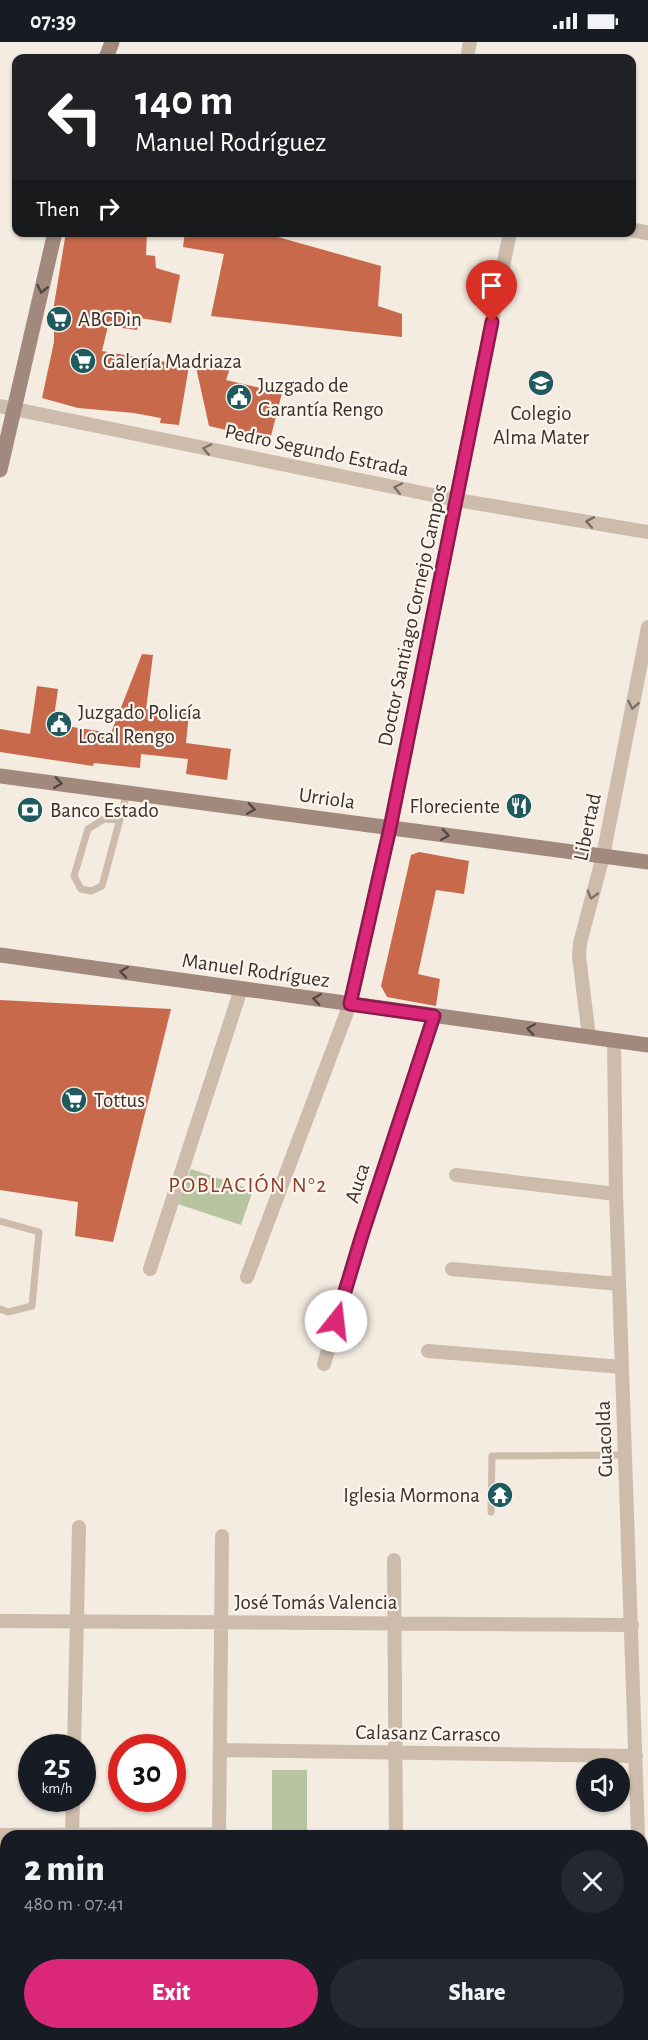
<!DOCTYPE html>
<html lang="en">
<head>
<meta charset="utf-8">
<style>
  :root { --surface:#171b24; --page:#242831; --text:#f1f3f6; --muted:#9ea1a6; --accent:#db2777 }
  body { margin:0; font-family:"Alegreya Sans",sans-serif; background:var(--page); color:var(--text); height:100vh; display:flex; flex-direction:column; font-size:22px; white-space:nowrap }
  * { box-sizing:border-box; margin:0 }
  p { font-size:20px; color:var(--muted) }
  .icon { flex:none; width:33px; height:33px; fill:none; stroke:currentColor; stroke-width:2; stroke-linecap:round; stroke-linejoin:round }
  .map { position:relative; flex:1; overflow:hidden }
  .details { position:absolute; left:0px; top:1788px; width:648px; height:210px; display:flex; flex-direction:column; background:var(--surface); border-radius:18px 18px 0 0; box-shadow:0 2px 4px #0004 }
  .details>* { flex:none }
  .banner { position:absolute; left:12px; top:12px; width:624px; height:183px; border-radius:12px; box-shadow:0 2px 4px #0004; background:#202124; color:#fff; overflow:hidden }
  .buttons { position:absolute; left:576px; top:1716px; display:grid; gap:12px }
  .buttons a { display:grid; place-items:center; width:54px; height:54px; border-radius:50%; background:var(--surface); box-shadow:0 2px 4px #0004; font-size:30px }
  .speed { position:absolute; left:18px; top:1692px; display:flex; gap:12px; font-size:30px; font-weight:700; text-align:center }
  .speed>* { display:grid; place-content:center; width:78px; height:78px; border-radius:50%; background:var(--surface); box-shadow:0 2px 4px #0004; line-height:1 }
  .speed small { font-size:15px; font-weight:400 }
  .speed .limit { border:9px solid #d22; background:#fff; color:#111 }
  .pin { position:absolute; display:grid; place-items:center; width:51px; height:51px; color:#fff; margin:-62px -26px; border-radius:50% 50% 50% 0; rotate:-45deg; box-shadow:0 0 6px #0007 }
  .pin .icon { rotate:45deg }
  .me { position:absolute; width:66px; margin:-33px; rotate:16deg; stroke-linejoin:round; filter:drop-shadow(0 0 4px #0008) }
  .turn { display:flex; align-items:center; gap:21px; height:126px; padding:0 24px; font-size:27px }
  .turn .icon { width:78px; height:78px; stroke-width:2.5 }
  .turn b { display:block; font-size:42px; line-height:51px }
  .then { display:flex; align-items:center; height:57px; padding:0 24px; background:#0003; gap:12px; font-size:22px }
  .round { display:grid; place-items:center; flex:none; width:63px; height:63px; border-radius:32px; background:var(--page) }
  .headline { display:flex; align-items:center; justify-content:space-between; height:102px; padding:0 24px }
  h1 { font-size:36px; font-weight:800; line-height:45px }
  .primary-button { display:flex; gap:12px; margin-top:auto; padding:12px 24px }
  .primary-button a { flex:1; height:69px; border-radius:36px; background:var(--accent); color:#fff; font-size:24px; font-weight:800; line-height:69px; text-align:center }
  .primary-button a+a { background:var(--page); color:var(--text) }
  .status { display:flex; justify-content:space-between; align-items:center; height:42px; padding:0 30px; background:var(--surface); direction:ltr }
  .status svg { height:16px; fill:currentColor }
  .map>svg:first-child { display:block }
  .green { fill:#b8c4a0 }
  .building { fill:#c8694b }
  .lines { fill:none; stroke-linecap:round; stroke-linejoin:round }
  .service { stroke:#cdbbac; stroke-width:7 }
  .minor { stroke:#cdbbac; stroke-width:14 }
  .tertiary { stroke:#cdbbac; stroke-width:15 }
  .secondary { stroke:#a18a7d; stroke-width:15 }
  .oneway { stroke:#544640 }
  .oneway2 { stroke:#7d6f65 }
  .route-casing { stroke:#8e194d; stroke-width:15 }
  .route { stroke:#db2777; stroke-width:10 }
  .labels { text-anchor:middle; stroke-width:4.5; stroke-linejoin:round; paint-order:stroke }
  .poi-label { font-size:21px; fill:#3b302b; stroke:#fbf5ee; text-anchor:start }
  .street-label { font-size:21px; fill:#3b302b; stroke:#fbf5ee }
  .neighbourhood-label { font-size:22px; letter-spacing:1.5px; fill:#8c3b22; stroke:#fbf5ee }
</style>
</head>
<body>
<div class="status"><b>07:39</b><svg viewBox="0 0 49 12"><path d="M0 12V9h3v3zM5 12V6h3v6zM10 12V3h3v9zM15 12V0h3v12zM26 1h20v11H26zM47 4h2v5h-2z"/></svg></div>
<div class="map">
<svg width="648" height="1998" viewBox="0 0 648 1998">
  <rect width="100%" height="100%" fill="#f4ebe1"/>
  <!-- green -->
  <path class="green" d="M191,1127L253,1148L241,1183L178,1162Z
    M272,1728H307V1792H272Z
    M466,1992H611L594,1998H467Z"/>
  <!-- building -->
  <path class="building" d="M66,190H147L146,213L155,214L156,226L180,233L171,281L140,276L137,288L108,284L102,309L189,324L179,383L160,381L161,376L134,371L78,366L42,356L54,300V263Z
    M185,190H260L381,224L378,264L402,272V295L211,274L224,212L183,205Z
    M210,324L230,326L226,338L282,351L270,398L209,384L196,325L210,327Z
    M142,612L153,613L146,667L189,671L186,701L231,707L227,738L186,732L188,717L141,712L140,726L94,721L93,724L0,710V687L30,692L37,644L58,647L53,682L111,691Z
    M419,810L469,819L464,852L436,848L418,932L440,937L436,964L387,955L381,944L411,813Z
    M0,958L171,967L113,1200L75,1194L78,1160L0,1148Z"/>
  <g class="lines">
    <!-- service -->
    <path class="service" d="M119,778L104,777L88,787L74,834L81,847L91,849L102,844L124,762L127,750
      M0,1179L39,1190L32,1264L8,1270L0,1267
      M491,1470L492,1414L625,1413"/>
    <!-- minor -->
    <path class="minor" d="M468,10L470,0
      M0,364L457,458L648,490
      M589,995L579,914L580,901L603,814L648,585
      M614,998L616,1152L638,1794
      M456,1133L616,1152
      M150,1227L241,947
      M452,1227L619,1242
      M247,1235L350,962L390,786L510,190
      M428,1309L622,1325
      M324,1322L362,1193L434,974
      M394,1518L396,1790
      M0,1579L632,1583
      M74,1706L79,1485
      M220,1708L636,1714
      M0,1793L219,1792
      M72,1793L73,1756
      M219,1794L222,1494
      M0,1911H6
      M642,1911L645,1998
      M0,1976L6,1974
      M226,1992L227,1998
      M450,1992L452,1998"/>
    <!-- tertiary -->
    <path class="tertiary" d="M632,188L648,191
      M642,1869L648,1867
      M642,1893L648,1891
      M264,1998L278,1992
      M325,1998L341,1992"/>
    <!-- secondary -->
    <path class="secondary" d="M106,16L112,0
      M0,428L55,190
      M0,734L648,820
      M0,913L648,1003"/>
  </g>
  <!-- one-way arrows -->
  <defs><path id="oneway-chevron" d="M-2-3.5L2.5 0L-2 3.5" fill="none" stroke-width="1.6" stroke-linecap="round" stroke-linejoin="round" transform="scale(1.5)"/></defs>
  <g class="oneway">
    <use href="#oneway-chevron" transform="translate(42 247) rotate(103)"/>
    <use href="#oneway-chevron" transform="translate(58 741) rotate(8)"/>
    <use href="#oneway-chevron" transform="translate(251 767) rotate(8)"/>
    <use href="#oneway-chevron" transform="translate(445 793) rotate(8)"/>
    <use href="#oneway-chevron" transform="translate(124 930) rotate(-172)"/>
    <use href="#oneway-chevron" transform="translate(317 957) rotate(-172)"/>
    <use href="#oneway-chevron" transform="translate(531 987) rotate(-172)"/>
  </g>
  <g class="oneway2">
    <use href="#oneway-chevron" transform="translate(207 407) rotate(-168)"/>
    <use href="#oneway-chevron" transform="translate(398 446) rotate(-168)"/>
    <use href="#oneway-chevron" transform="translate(590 480) rotate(-170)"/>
    <use href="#oneway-chevron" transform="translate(633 663) rotate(101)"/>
    <use href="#oneway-chevron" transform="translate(592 853) rotate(106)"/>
  </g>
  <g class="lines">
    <!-- route casing -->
    <g class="route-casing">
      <path id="route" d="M336,1279L362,1193L434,974L350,962L390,786L492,280"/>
    </g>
    <!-- route -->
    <use href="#route" class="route"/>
  </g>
  <!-- icons -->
  <defs>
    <g id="supermarket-disc" transform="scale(1.35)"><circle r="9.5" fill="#1f5a5e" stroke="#fbf5ee"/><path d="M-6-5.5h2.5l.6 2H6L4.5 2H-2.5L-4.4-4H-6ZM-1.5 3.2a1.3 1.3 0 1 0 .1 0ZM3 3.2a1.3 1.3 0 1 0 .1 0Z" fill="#fff"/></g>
    <g id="school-disc" transform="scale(1.35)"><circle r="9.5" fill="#1f5a5e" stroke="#fbf5ee"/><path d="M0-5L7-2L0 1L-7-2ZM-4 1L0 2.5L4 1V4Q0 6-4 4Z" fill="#fff"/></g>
    <g id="civic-disc" transform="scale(1.35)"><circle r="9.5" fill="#1f5a5e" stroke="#fbf5ee"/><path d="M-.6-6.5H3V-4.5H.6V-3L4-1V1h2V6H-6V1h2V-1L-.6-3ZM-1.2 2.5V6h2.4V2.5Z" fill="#fff"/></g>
    <g id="restaurant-disc" transform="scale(1.35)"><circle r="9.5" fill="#1f5a5e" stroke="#fbf5ee"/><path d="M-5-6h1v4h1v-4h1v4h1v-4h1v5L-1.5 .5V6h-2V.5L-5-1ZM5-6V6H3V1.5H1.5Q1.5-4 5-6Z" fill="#fff"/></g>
    <g id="bank-disc" transform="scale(1.35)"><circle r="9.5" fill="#1f5a5e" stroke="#fbf5ee"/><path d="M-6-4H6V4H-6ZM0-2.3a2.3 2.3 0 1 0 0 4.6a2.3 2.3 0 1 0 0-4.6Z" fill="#fff"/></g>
    <g id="temple-disc" transform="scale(1.35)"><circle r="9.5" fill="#1f5a5e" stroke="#fbf5ee"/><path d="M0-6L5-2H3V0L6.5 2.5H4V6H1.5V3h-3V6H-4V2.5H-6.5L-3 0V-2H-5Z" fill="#fff"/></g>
  </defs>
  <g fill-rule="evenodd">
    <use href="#supermarket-disc" x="59" y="277"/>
    <use href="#supermarket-disc" x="83" y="319"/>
    <use href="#school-disc" x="541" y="341"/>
    <use href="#civic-disc" x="239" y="355"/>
    <use href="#civic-disc" x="59" y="682"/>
    <use href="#restaurant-disc" x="519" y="764"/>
    <use href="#bank-disc" x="30" y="768"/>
    <use href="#supermarket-disc" x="74" y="1058"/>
    <use href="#temple-disc" x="500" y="1453"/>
  </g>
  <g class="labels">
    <!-- poi labels -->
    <g class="poi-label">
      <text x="78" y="284">ABCDin</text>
      <text x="103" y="326">Galería Madriaza</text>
      <text x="258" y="350">Juzgado de<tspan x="258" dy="24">Garantía Rengo</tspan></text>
      <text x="541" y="378" text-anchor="middle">Colegio<tspan x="541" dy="24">Alma Mater</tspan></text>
      <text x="78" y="677">Juzgado Policía<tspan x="78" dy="24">Local Rengo</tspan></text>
      <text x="500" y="771" text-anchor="end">Floreciente</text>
      <text x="50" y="775">Banco Estado</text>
      <text x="94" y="1065">Tottus</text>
      <text x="480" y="1460" text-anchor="end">Iglesia Mormona</text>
    </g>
    <!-- street labels -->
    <g class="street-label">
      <text transform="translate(317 408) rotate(12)" y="7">Pedro Segundo Estrada</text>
      <text transform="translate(412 573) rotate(-78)" y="7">Doctor Santiago Cornejo Campos</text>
      <text transform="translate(327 756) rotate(8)" y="7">Urriola</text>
      <text transform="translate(587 785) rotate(-78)" y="7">Libertad</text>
      <text transform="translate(256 928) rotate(8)" y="7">Manuel Rodríguez</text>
      <text transform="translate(357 1141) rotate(-72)" y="7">Auca</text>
      <text transform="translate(604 1397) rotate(-92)" y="7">Guacolda</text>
      <text x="316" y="1567">José Tomás Valencia</text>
      <text transform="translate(428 1691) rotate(1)" y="7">Calasanz Carrasco</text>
    </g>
    <!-- neighbourhood labels -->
    <g class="neighbourhood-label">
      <text x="248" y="1150">POBLACIÓN N°2</text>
    </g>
  </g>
</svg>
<div class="buttons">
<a><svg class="icon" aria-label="sound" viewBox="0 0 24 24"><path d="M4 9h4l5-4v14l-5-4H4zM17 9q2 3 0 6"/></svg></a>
</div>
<div class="speed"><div>25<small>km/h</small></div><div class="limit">30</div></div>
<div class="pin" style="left:492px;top:280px;background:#d93025"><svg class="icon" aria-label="arrive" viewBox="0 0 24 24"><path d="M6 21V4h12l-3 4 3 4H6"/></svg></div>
<svg class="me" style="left:336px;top:1279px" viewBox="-20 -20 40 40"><circle r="19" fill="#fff"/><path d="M0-13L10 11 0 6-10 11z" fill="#db2777"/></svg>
<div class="banner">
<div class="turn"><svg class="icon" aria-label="left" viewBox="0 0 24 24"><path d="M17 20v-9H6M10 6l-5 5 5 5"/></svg><div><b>140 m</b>Manuel Rodríguez</div></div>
<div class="then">Then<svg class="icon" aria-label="right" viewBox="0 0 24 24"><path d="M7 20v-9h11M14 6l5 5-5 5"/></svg></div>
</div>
<section class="details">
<div class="headline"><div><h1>2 min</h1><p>480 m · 07:41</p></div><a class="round"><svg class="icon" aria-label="close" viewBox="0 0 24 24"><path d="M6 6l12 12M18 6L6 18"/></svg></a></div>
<div class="primary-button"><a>Exit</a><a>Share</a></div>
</section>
</div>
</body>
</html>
